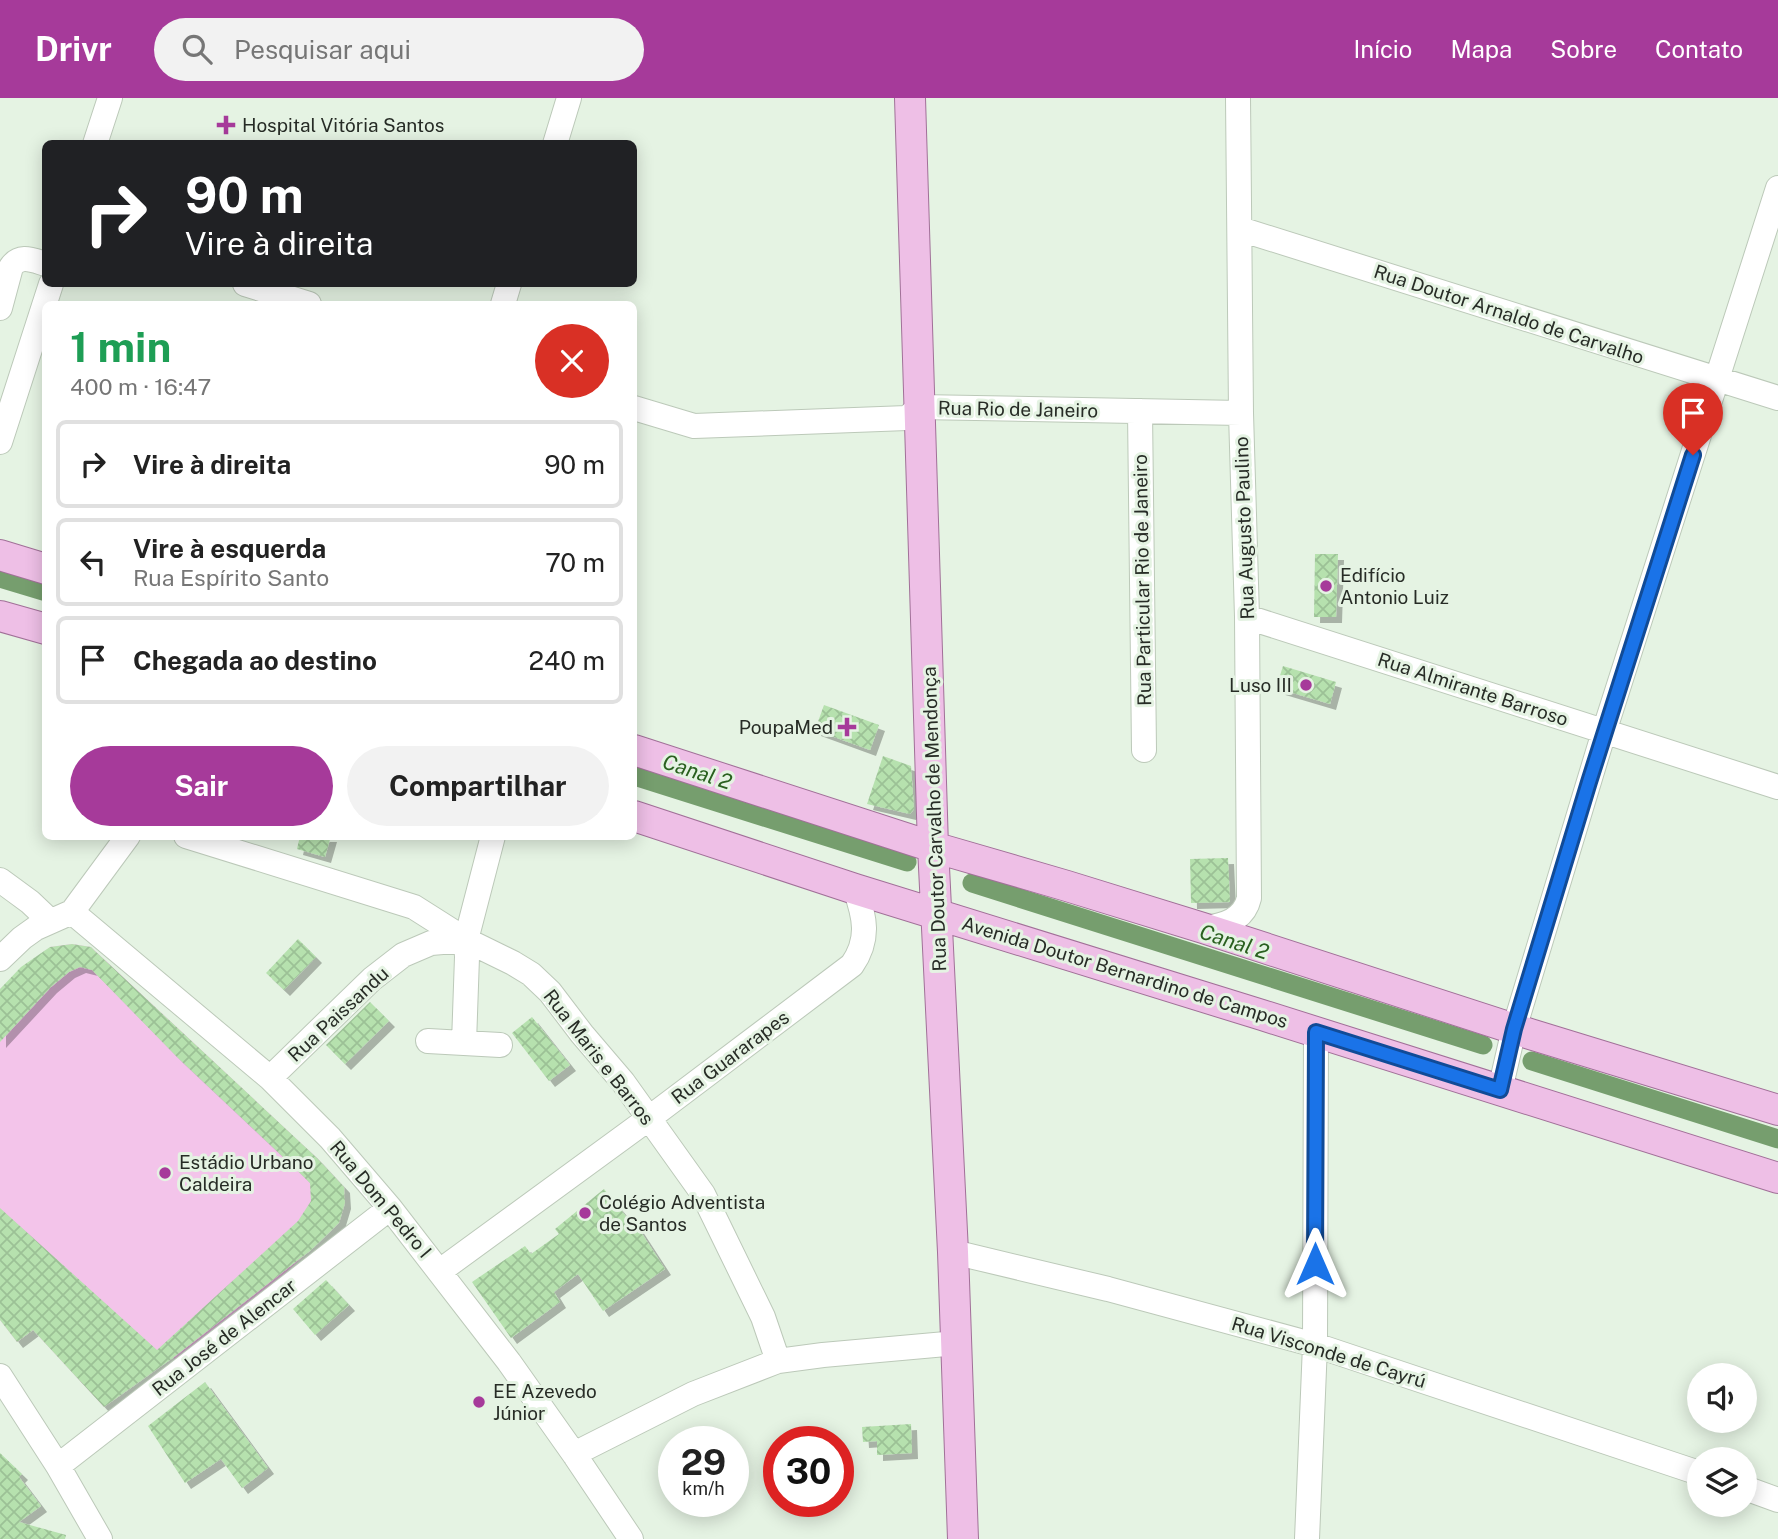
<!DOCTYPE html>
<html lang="pt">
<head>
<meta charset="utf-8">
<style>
  :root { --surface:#fff; --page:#f2f2f2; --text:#222; --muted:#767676; --line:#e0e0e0; --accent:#a63a9a }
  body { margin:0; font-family:"Public Sans",sans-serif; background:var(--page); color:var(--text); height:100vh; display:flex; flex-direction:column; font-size:26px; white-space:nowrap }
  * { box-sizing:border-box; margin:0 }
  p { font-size:23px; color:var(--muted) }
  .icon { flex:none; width:38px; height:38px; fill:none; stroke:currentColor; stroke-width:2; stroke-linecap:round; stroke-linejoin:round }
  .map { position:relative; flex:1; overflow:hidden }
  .panel { position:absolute; left:42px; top:203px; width:595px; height:539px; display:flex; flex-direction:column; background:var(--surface); border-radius:10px; box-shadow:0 4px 18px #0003 }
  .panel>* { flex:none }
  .hud { position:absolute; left:42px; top:42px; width:595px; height:147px; border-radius:10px; box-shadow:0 4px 18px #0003; background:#202124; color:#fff; overflow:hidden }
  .tools { position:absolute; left:1687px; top:1265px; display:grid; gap:14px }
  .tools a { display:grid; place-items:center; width:70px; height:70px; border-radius:50%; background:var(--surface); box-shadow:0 4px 18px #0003; font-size:35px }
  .speed { position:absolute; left:658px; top:1328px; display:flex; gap:14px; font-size:35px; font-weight:700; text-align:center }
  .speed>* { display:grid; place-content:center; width:91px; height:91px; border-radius:50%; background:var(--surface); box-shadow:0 4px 18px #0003; line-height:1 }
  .speed small { font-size:18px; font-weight:400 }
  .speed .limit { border:10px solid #d22; background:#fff; color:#111 }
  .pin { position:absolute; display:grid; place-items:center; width:60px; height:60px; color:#fff; margin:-72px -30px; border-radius:50% 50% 50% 0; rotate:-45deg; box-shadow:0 0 7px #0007 }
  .pin .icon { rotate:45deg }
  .me { position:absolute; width:77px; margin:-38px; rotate:0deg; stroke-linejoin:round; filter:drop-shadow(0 0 5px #0008) }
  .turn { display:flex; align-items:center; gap:24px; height:147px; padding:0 28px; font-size:32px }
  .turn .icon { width:91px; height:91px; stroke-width:2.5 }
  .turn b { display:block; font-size:49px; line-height:60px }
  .round { display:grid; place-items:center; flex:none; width:74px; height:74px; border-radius:37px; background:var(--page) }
  .overview { display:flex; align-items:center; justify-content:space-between; height:119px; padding:0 28px }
  h1 { font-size:42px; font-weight:700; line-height:52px; color:#1e9e55 }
  .primary-button { display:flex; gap:14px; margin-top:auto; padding:14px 28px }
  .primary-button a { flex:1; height:80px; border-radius:42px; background:var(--accent); color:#fff; font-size:28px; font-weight:700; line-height:80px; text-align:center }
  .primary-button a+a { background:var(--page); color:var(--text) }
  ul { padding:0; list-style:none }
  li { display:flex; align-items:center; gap:21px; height:88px; margin:0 14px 10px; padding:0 14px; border:4px solid var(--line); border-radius:10px }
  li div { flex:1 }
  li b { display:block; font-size:26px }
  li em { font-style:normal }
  header { display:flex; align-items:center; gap:42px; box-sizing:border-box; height:98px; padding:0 35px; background:var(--accent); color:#fff }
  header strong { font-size:33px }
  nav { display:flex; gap:38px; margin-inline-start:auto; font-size:24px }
  .search { width:490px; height:63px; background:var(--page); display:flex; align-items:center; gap:18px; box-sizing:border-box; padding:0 24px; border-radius:38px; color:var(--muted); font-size:26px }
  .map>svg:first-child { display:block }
  .garden { fill:#f3c4ea }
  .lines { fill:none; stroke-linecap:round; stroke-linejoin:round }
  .canal { stroke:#769e6e; stroke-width:19 }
  .building { fill:url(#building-cross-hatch); filter:url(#shadow) }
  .minor-casing { stroke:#bcc9b9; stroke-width:26 }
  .major-casing { stroke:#a17098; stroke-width:32 }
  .minor { stroke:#fff; stroke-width:24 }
  .major { stroke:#eebfe6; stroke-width:30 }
  .route-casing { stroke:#114b97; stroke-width:18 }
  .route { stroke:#1a73e8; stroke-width:12 }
  .poi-dot { fill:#a63a9a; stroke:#e5f3e3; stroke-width:2.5 }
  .labels { text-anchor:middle; stroke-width:6; stroke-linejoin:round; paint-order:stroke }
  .poi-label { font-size:19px; fill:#272c26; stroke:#e5f3e3; text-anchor:start }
  .street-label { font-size:19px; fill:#272c26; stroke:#e5f3e3 }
  .water-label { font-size:21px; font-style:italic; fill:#2a601f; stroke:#e5f3e3 }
</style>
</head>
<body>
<header>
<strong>Drivr</strong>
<div class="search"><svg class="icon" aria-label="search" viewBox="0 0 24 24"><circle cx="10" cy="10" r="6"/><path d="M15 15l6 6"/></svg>Pesquisar aqui</div>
<nav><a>Início</a><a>Mapa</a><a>Sobre</a><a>Contato</a></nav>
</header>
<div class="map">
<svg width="1778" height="1441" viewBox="0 0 1778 1441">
  <defs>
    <pattern id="building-cross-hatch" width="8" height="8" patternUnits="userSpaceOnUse" patternTransform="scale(1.75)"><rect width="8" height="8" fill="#b6e1ae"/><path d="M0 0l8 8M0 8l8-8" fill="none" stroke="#9cc196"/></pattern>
    <filter id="shadow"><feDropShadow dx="6" dy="6" stdDeviation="0" flood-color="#0004"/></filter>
  </defs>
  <rect width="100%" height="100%" fill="#e5f3e3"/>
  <!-- garden -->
  <path class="garden" d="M72,846L91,849L317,1060L344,1089L345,1105L339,1125L224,1232L181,1268L173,1259L104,1309L33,1232L17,1244L0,1222V891L50,849Z"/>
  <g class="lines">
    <!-- canal -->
    <path class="canal" d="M0,480L46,494
      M634,678L907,764
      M972,785L1483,947
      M1532,963L1778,1041"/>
  </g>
  <!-- building -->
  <path class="building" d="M1315,456H1338L1336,519H1314Z
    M1283,568L1336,584L1330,606L1276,590Z
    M824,607L879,627L870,652L815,632Z
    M883,658L911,668L914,711L910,716L867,706Z
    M300,738H331L325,759L297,751Z
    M1228,760L1230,804L1191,805L1190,761Z
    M298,841L316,859L284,892L266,875Z
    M72,846L91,849L95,853L317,1060L344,1089L345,1105L339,1125L311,1152L174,1259L104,1309L33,1232L17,1244L0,1222V1110L157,1252L298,1123L311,1103L310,1085L298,1073L177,959L92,872L80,869L69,874L51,889L0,944V891L21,869L50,849Z
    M370,904L389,923L345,966L326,947Z
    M532,919L570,967L549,983L512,935Z
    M604,1091L633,1127L635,1125L665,1171L603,1213L578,1176L554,1194L560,1204L511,1240L472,1184L525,1148L531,1156L559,1136L555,1131Z
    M326,1182L349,1207L315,1237L293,1211Z
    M205,1284L268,1370L242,1390L221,1361L185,1385L148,1328Z
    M911,1326L912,1355L877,1357V1343L863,1344L862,1329Z
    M0,1355L22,1376L19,1379L41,1408L19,1424L66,1437L65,1441H0Z"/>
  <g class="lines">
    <!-- minor casing -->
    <g class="minor-casing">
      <path id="minor" d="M95,46L110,0
        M555,46L569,0
        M1240,131L1778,300
        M245,186L309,206
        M503,206L509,186
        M0,210L11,169C20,156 32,162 46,166
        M634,310L694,328L907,320L919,309L1241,315
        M1140,313L1144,652
        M0,344L51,186
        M1247,519L1778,689
        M186,738L414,809L466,842L513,865L531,876L550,894L582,936L623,984L703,1096L763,1219L778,1263
        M0,782L30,804L50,823
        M72,814L270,980L330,1040L390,1110L509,1264L574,1356L631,1441
        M1203,830C1224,828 1244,822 1249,800L1247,519L1241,315L1238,0
        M0,861L22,840L36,830L72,814L128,738
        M428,943L500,947
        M464,945L467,859L466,842
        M270,980L372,881L403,857L431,845L466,842L493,738
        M1500,992L1514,931L1604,634L1778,90
        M953,1154L1108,1191L1315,1247L1699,1375
        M440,1173L648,1021L852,867C870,841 865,819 855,791
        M0,1278L58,1368L100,1441
        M574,1356L693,1296L778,1263L823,1257L957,1245
        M58,1368L390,1110
        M1745,1390L1778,1402
        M1307,1441L1315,1247L1316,934"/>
    </g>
    <!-- major casing -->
    <g class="major-casing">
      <path id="major" d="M910,0L933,749L953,1154L963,1441
        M0,457L46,471
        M0,518L46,531
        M634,652L933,749L1067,788L1203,830L1530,936L1778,1012
        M634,718L855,791L1262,917L1778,1080"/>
    </g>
    <!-- minor -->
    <use href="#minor" class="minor"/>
    <!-- major -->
    <use href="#major" class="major"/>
  </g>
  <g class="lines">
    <!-- route casing -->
    <g class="route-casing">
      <path id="route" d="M1315,1166L1316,934L1500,992L1514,931L1589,684L1693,357"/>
    </g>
    <!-- route -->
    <use href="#route" class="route"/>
  </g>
  <!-- markers -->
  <g class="poi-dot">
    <path d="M222.5 16.5h7v7h7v7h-7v7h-7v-7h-7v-7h7z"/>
    <circle cx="1326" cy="488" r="7"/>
    <circle cx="1306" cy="587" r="7"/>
    <path d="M843.5 618.5h7v7h7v7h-7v7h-7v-7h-7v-7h7z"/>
    <circle cx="165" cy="1075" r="7"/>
    <circle cx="585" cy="1115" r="7"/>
    <circle cx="479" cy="1304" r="7"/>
  </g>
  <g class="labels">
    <!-- poi labels -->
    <g class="poi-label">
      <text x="242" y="34">Hospital Vitória Santos</text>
      <text x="1340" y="484">Edifício<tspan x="1340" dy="22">Antonio Luiz</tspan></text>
      <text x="1292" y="594" text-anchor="end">Luso III</text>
      <text x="833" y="636" text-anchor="end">PoupaMed</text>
      <text x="179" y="1071">Estádio Urbano<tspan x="179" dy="22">Caldeira</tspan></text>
      <text x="599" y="1111">Colégio Adventista<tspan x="599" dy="22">de Santos</tspan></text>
      <text x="493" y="1300">EE Azevedo<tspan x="493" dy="22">Júnior</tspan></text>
    </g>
    <!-- street labels -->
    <g class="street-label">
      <text transform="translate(1509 216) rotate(18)" y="7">Rua Doutor Arnaldo de Carvalho</text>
      <text transform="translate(1018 311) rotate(1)" y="7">Rua Rio de Janeiro</text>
      <text transform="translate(1244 430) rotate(-92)" y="7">Rua Augusto Paulino</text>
      <text transform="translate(1142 482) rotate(-91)" y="7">Rua Particular Rio de Janeiro</text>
      <text transform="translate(1473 591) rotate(18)" y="7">Rua Almirante Barroso</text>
      <text transform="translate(934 721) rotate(-92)" y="7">Rua Doutor Carvalho de Mendonça</text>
      <text transform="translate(1125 874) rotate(17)" y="7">Avenida Doutor Bernardino de Campos</text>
      <text transform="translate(338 916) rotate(-43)" y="7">Rua Paissandu</text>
      <text transform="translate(599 959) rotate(52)" y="7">Rua Maris e Barros</text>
      <text transform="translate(730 959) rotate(-37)" y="7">Rua Guararapes</text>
      <text transform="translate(381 1101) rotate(50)" y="7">Rua Dom Pedro I</text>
      <text transform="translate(224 1239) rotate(-38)" y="7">Rua José de Alencar</text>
      <text transform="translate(1329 1254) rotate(17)" y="7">Rua Visconde de Cayrú</text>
    </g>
    <!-- water labels -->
    <g class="water-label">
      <text transform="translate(697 674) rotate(18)" y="7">Canal 2</text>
      <text transform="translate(1234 844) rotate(18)" y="7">Canal 2</text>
    </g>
  </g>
</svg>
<div class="tools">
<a><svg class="icon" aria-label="sound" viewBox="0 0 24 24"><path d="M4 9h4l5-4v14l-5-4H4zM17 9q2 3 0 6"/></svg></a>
<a><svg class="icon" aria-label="layers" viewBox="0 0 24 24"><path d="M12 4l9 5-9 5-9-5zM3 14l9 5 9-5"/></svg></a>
</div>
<div class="speed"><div>29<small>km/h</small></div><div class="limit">30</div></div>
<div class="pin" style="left:1693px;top:357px;background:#d93025"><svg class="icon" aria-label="arrive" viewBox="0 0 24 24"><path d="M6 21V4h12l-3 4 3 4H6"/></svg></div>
<svg class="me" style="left:1315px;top:1166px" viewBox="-20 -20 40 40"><path d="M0-17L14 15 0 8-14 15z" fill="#1a73e8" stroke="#fff" stroke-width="4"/></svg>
<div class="hud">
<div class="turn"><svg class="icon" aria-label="right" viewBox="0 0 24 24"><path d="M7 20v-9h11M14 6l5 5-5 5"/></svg><div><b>90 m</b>Vire à direita</div></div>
</div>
<section class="panel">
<div class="overview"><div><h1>1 min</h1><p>400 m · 16:47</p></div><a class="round" style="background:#d93025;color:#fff"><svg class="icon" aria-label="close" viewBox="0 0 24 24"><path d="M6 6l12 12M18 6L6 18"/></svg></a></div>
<ul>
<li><svg class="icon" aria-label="right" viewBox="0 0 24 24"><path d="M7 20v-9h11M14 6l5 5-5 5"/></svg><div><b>Vire à direita</b></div><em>90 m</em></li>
<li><svg class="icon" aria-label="left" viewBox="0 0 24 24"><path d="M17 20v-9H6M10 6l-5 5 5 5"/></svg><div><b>Vire à esquerda</b><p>Rua Espírito Santo</p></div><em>70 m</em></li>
<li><svg class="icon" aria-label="arrive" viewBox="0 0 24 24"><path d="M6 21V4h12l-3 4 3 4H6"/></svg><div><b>Chegada ao destino</b></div><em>240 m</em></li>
</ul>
<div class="primary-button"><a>Sair</a><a>Compartilhar</a></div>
</section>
</div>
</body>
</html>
